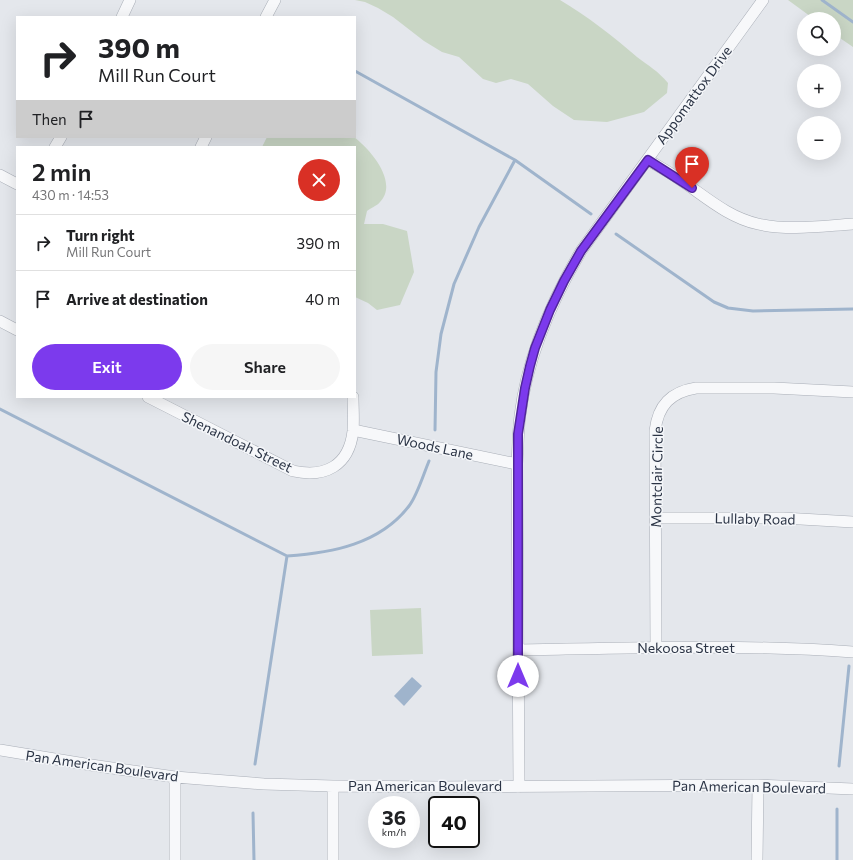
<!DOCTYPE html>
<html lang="en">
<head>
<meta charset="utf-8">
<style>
  :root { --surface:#fff; --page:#f6f6f6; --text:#202124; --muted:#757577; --line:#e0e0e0; --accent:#7c3aed }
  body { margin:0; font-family:Commissioner,sans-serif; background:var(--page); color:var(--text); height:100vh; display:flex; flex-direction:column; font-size:15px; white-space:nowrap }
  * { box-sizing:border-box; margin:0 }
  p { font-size:13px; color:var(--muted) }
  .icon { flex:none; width:22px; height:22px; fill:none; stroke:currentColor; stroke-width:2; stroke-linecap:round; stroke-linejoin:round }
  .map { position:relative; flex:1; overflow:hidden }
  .side { position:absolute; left:16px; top:146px; width:340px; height:252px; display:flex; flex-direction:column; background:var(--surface); border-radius:0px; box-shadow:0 4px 16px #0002 }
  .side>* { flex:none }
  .top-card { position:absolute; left:16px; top:16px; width:340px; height:122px; border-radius:0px; box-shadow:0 4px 16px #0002; background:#fff; color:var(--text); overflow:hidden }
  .fabs { position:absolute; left:797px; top:12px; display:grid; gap:8px }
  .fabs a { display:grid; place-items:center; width:44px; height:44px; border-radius:50%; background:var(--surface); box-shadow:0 4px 16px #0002; font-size:20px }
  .speed { position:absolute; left:368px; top:796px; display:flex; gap:8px; font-size:20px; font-weight:700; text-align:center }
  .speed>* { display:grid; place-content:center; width:52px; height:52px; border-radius:50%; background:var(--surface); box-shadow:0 4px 16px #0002; line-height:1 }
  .speed small { font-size:10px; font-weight:400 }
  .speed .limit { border:2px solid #111; border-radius:6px; background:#fff; color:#111 }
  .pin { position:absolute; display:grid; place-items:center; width:34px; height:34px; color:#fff; margin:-41px -17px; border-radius:50% 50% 50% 0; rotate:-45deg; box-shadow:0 0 4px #0007 }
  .pin .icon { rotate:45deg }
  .me { position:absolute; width:44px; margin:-22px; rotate:0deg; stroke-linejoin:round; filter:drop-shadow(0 0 3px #0008) }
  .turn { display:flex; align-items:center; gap:14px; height:84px; padding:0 16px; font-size:18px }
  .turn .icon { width:52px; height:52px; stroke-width:2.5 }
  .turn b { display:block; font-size:28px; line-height:34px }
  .then { display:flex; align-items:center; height:38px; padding:0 16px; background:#0003; gap:8px; font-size:15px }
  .round { display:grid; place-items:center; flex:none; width:42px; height:42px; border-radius:21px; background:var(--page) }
  .headline { display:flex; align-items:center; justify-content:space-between; height:68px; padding:0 16px }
  h1 { font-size:24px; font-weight:600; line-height:30px }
  .primary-button { display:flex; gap:8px; margin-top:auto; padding:8px 16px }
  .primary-button a { flex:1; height:46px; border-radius:24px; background:var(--accent); color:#fff; font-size:16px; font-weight:600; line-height:46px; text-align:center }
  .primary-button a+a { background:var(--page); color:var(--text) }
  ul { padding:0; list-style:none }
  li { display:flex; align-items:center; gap:12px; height:56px; padding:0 16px; border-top:1px solid var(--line) }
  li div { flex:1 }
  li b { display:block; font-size:15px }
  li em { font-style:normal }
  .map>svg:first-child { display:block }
  .green { fill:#c9d6c5 }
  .water { fill:#9fb4cc }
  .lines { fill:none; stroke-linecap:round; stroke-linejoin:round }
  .stream { stroke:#9fb4cc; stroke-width:3 }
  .minor-casing { stroke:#a9aeb7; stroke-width:12 }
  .minor { stroke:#f7f8fa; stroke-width:11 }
  .route-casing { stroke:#51269a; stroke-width:10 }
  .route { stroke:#7c3aed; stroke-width:7 }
  .labels { text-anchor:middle; stroke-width:3; stroke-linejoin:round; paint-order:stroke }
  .street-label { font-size:14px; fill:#2b3445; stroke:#f4f6f9 }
</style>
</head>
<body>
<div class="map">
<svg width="853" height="860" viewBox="0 0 853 860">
  <rect width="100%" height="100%" fill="#e4e7ec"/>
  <!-- green -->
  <path class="green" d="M355,0H560C587,16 613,36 637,57C649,66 658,71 668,83L667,93L644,112L607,122L574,120L553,106L528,84L511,79L496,83L483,79L459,57L442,52L424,41L393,17L378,8L365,2Z
    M788,0H853V47L834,34V19H814Z
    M267,137H354C370,149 399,182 380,202C377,206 370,208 367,211L364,224H383L407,231L414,272L400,305L377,310L368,303L355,297V147H262Z
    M421,608L423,654L372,656L370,610Z"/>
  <!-- water -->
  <path class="water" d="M412,677L422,686L404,706L394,696Z"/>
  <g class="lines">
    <!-- stream -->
    <path class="stream" d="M822,0L853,22
      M355,71L515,160L591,214
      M616,234L714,302L728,308L753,311L853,309
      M0,409L287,556C332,553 380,544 409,506C417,496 424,473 429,461
      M435,430L436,372L441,334L454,284L479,227L515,160
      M255,764L287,556
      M839,766L849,666
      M253,813L254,860
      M837,860V809"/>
    <!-- minor casing -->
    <g class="minor-casing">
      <path id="minor" d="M122,17L130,0
        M266,17L275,0
        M55,147L61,137
        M201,147L206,137
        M648,160C658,166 669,172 679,179C705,196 727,217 758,224C789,231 822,226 853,224
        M0,175L17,184
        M0,321L17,330
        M148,397L293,471C325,478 349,466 353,431C354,420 353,408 353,397
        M353,430L517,464
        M656,518H783L853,522
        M656,648L655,431C658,405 671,392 696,388H774L853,392
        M518,650C630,648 742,644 853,652
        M0,750L91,765L175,777L264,784L333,786L438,787L758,785L853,789
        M175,777V860
        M333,786V860
        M519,787L517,464C518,448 518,432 520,416C527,357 551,302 581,251L763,0
        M757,860L758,785"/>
    </g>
    <!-- minor -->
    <use href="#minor" class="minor"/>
  </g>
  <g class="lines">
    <!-- route casing -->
    <g class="route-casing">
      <path id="route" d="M518,676V434L525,388L530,366L535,348L550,310L564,281L581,251L648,160L692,188"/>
    </g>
    <!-- route -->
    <use href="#route" class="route"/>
  </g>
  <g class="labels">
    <!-- street labels -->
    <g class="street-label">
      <text transform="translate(694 95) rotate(-54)" y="5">Appomattox Drive</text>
      <text transform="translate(237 442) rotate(26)" y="5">Shenandoah Street</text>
      <text transform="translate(435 447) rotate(12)" y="5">Woods Lane</text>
      <text transform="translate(657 477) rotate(-89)" y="5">Montclair Circle</text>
      <text transform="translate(755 519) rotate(1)" y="5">Lullaby Road</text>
      <text x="686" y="653">Nekoosa Street</text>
      <text transform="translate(102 766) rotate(8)" y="5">Pan American Boulevard</text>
      <text x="425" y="791">Pan American Boulevard</text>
      <text transform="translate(749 787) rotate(1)" y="5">Pan American Boulevard</text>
    </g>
  </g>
</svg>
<div class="fabs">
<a><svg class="icon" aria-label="search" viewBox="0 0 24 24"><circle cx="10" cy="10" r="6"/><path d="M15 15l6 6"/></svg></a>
<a>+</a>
<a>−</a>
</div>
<div class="speed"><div>36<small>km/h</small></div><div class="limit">40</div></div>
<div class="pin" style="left:692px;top:188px;background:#d93025"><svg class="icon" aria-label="arrive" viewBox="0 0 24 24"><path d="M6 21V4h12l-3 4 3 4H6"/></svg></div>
<svg class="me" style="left:518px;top:676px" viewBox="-20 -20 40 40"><circle r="19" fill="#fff"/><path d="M0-13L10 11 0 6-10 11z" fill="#7c3aed"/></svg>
<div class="top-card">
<div class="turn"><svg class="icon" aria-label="right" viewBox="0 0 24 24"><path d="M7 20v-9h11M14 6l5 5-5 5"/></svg><div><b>390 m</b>Mill Run Court</div></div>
<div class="then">Then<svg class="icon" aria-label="arrive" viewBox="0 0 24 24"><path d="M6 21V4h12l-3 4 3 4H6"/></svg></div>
</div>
<section class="side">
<div class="headline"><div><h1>2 min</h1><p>430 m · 14:53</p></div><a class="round" style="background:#d93025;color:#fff"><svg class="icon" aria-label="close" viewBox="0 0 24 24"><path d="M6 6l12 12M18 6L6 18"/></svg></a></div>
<ul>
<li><svg class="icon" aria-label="right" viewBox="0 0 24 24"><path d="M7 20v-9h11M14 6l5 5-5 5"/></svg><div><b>Turn right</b><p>Mill Run Court</p></div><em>390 m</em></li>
<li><svg class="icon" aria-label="arrive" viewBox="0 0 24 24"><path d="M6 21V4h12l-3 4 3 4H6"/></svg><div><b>Arrive at destination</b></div><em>40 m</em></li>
</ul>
<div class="primary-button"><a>Exit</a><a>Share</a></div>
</section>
</div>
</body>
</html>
